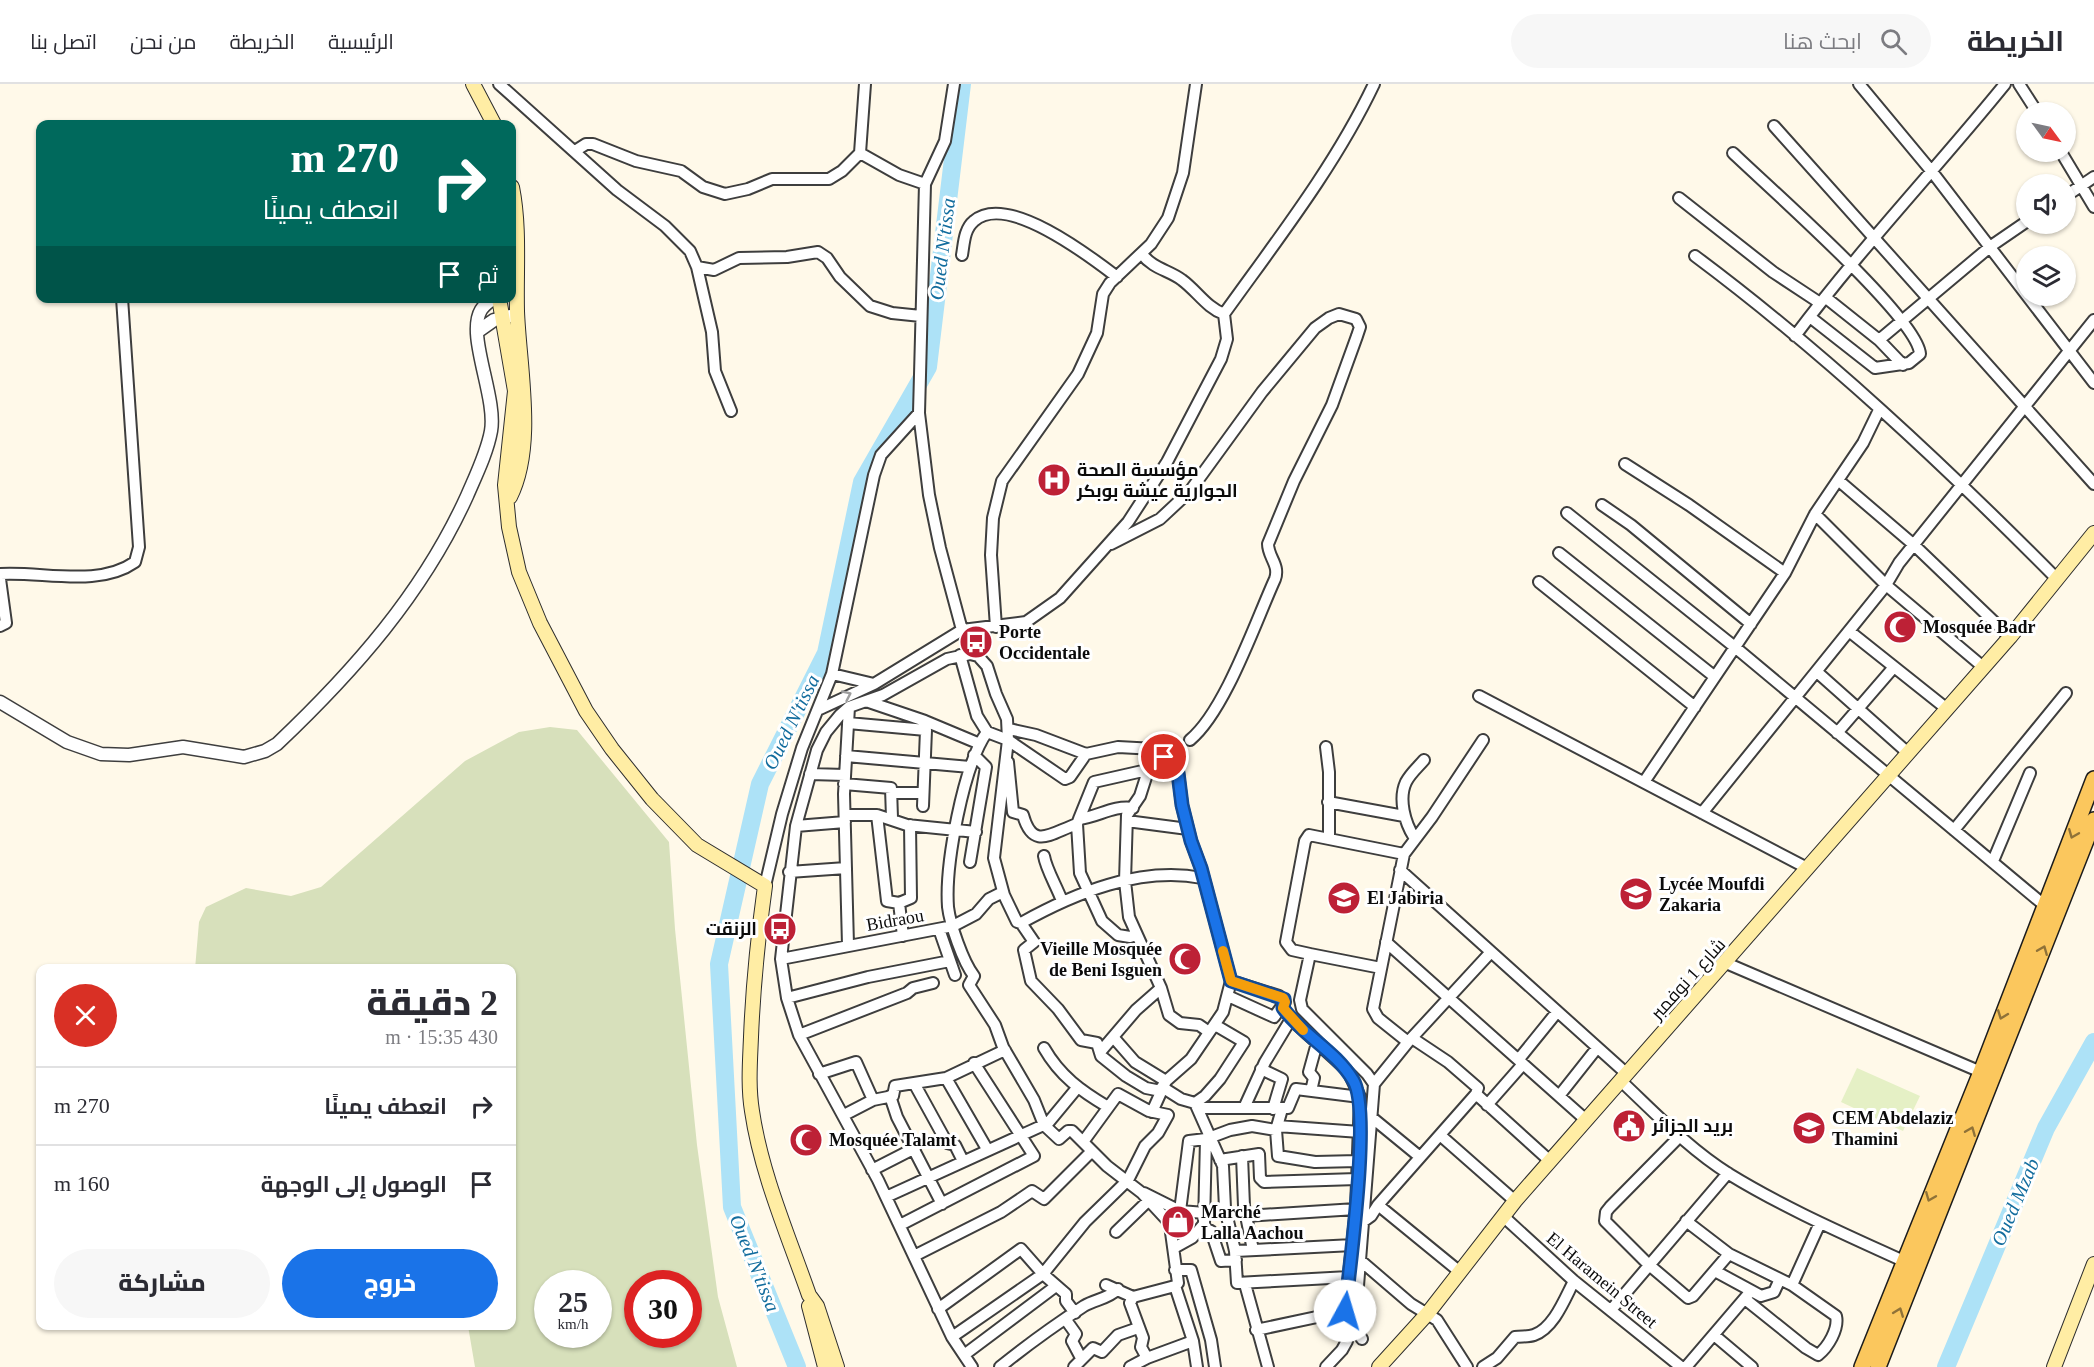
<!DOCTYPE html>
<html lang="ar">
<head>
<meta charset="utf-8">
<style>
  :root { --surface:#fff; --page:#f7f7f7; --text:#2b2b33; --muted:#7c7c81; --line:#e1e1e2; --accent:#1a73e8 }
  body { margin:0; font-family:"Times New Roman",Cairo,serif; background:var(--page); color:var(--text); direction:rtl; height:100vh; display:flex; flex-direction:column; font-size:22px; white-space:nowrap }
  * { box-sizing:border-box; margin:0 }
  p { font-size:20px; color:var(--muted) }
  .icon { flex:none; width:33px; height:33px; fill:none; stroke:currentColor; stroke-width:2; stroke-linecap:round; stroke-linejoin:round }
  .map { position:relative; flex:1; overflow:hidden; direction:ltr }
  .details { position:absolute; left:36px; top:880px; width:480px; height:366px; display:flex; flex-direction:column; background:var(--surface); border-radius:12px; box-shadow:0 2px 4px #0004; direction:rtl }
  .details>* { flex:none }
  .hud { position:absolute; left:36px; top:36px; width:480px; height:183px; border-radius:12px; box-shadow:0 2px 4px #0004; direction:rtl; background:#00695c; color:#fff; overflow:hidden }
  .needle { width:39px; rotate:123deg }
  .buttons { position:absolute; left:2016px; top:18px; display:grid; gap:12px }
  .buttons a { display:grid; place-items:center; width:60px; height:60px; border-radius:50%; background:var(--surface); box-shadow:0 2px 4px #0004; font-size:30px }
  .speed { position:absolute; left:534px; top:1186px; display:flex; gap:12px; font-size:30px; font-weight:700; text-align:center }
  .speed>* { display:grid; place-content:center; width:78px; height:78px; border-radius:50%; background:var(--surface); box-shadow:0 2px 4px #0004; line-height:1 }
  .speed small { font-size:15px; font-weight:400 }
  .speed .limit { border:9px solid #d22; background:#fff; color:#111 }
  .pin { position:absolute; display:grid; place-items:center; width:51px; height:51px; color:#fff; margin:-26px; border:3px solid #fff; border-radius:50%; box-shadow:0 2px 6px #0007 }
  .me { position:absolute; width:66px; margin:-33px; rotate:6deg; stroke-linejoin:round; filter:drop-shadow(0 0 4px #0008) }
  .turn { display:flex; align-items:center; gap:21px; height:126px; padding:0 18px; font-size:27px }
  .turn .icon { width:78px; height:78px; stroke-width:2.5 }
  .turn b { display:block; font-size:42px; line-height:51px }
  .then { display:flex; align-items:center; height:57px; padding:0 18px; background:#0003; gap:12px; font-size:22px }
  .round { display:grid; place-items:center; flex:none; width:63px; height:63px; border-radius:32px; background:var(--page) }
  .overview { display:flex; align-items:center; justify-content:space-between; height:102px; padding:0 18px }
  h1 { font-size:36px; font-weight:800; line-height:45px }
  .action { display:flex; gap:12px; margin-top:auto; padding:12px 18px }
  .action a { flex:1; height:69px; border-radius:36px; background:var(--accent); color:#fff; font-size:24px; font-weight:800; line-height:69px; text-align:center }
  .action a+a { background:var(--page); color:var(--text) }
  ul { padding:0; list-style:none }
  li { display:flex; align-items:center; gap:18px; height:78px; padding:0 18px; border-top:2px solid var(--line) }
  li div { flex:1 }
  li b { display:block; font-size:22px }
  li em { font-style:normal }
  header { display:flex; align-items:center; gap:36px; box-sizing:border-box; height:84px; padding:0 30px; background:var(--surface); border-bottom:2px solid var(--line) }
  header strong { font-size:28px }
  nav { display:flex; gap:33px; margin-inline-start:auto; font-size:21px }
  .search { width:420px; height:54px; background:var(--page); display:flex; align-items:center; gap:15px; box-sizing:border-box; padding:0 21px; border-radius:33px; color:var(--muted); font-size:22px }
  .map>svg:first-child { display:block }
  .cemetery { fill:#d7e0bb; fill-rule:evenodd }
  .pitch { fill:#e5f0c5 }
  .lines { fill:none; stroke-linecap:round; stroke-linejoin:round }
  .river { stroke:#ade2f7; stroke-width:18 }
  .minor-casing { stroke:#3e3e3e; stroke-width:14 }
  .tertiary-casing { stroke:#3e3e3e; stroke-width:15 }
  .secondary-casing { stroke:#2d2d2d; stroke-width:16 }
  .primary-casing { stroke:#1c1c1c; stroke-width:18 }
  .minor { stroke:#fff; stroke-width:10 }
  .tertiary { stroke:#fff; stroke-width:12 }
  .secondary { stroke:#ffeda4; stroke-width:14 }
  .primary { stroke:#fbc75d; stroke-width:15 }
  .oneway { stroke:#9d9d9d }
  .oneway2 { stroke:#8f7238 }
  .route-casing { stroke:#114b97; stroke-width:15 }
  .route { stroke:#1a73e8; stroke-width:10 }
  .slow { stroke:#f59e0b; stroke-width:10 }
  .labels { text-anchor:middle; stroke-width:6; stroke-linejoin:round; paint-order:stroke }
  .poi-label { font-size:18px; font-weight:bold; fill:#0b0b0b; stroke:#fff; text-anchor:start }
  .street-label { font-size:18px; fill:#0b0b0b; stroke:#fff }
  .water-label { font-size:20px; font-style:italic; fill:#136d9e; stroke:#fff }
</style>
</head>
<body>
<header>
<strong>الخريطة</strong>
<div class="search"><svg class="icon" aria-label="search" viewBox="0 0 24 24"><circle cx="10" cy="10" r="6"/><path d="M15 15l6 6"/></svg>ابحث هنا</div>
<nav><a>الرئيسية</a><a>الخريطة</a><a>من نحن</a><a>اتصل بنا</a></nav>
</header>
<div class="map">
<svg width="2094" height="1283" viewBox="0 0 2094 1283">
  <rect width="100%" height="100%" fill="#fff9e9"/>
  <!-- cemetery -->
  <path class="cemetery" d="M550,643L577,646L669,758L675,845L697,1061L718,1213L737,1283H475L468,1242H512V885H195L199,838L206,823L246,804L291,812L321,803L465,677L519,648ZM548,1200H598V1251H548ZM638,1200H688V1251H638Z"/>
  <!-- pitch -->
  <path class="pitch" d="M1857,984L1920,1012L1903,1047L1841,1018Z"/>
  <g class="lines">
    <!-- river -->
    <path class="river" d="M797,1283L732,1123L719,880L760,700L826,569L862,398L928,283L962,0
      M1946,1283L2046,1044L2094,958"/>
    <!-- minor casing -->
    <g class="minor-casing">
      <path id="minor" d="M499,0L617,106L665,142L690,167L697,183L712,248L715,287L731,327
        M954,0L945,57L925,100L919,329L929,411L940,464L962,546
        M1859,0L1933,89L2094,299
        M2019,0L2037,28
        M1774,42L2094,400
        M575,67L586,60H593L636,77L681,87L703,103L725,110L748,105L772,95H829L842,87L860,69L865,0
        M2061,68L2094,123
        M860,69L899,91L925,100
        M1733,69C1766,101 1918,234 1920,270L1909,279L1875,284L1810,233
        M2066,112L2094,93
        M1679,114L1773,188L1820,219
        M1142,170C1153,185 1169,186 1182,196C1197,207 1207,224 1224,230
        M962,171C964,160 964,145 974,137C1007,108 1091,173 1117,193
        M1695,172C1825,269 1944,381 2057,495
        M697,183L714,186L739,174L787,173L818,168L827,174L840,193L870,222L892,229L921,232
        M1825,213L1879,256L1991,162L2026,138
        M1795,252C1860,165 1936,85 2005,0
        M1879,256L1903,281
        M1625,380L1689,421L1785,489
        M1838,396L1914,461L2010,553
        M1602,421L1631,441L1751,540
        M1567,429L1736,564L2044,821
        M1815,430L1886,501L1982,582
        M1111,460L1160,435L1190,407L1262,308L1315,244L1329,234L1339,230L1356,235L1360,243L1357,252L1332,321L1294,397L1268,460C1268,473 1280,481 1275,495C1255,539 1225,627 1190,656
        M1559,469L1715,593
        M0,490C42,487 98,504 135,478L139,463L122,214
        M0,495L6,539L0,542
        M1539,498L1695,623
        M996,543L991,471L993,434L1002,397L1078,290L1097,249L1103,210L1110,199L1151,160L1168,134L1183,89L1196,0
        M1849,547L1947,625
        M960,571L977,632L987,648C963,682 945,781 948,823C950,840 963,878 974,892L969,901L995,941L1003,963L1034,1016L1044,1041L1059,1055L1068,1047H1072L1107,1082L1142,1109L1167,1136L1170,1141L1178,1199L1175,1202L1193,1257L1197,1283
        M1817,588L1908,669
        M832,590L874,600
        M1479,612L1807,784
        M866,617L925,637L980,660
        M820,625L874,600L962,546L1026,538L1060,514L1128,438L1167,378L1221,275L1227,255L1224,230C1277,156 1335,82 1374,0
        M848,639L926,646L923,722
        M1009,645L1036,651L1086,670L1118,663L1155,665L1178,689L1182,721L1191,757L1201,784L1231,897L1223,928L1191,975L1166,997L1152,1028
        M1837,649L1894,583
        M1326,663L1329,688V754
        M1155,665L1140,712L1127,731L1125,797L1129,833L1161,904L1169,931L1180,939L1199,941L1209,948
        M1086,670L1070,693L1065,695L1008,656L994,774L1004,811L1017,838L1021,839C1075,809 1140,782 1202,794
        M846,672L970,683
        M1008,678L1013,728L1023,731C1033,767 1051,749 1077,740L1079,735C1098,733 1113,721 1133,724
        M810,690L845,691
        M1644,698L1785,489L1815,430L1863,359L1879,326
        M844,700L891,704L892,734
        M892,709H923
        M1328,718L1404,732
        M1702,729L1886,501L1899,479L2094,236
        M845,731H877L907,741L976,748
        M877,731L887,817L899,819L911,814L910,741
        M1079,735L1094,698L1147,686
        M1127,737L1188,745
        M1077,740L1080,789L1102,837L1118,851L1130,853L1136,851
        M796,742L845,738
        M1954,746L2066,609
        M1414,753C1405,739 1398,715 1406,698C1410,690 1418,683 1424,676
        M1044,772C1046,785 1057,803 1062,817
        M1993,777L2030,689
        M970,778L986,683L974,671
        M1400,786L1627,990
        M789,788L846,784
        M765,802L782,730L802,664L832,590L874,391L881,371L919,329
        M899,819L903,852
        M1021,839L1034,858L1024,866L1031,897L1058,925L1081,956L1097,959L1101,972L1126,992L1146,1004L1161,1007
        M939,845L955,891
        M1386,858L1586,1036
        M848,861L844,710L849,623
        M1310,870L1381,884
        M781,875L953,842L976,830L989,815L1003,808
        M1726,879L1981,988
        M1228,912L1274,933L1285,918L1279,912L1231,897
        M787,914L868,893L950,877
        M1283,924L1291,935L1348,987L1360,1013L1356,1125L1345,1227L1347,1257L1342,1266L1326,1283
        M799,951L907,909L913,904L933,899
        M1114,954L1135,978L1166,997
        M1412,954L1448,978L1478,1004L1476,1010L1550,1077
        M1408,958L1378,934L1373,925L1404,770L1432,733L1483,656
        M1044,964C1060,992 1081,1007 1108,1023
        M1101,967L1136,926L1161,904
        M1519,975L1557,928
        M1261,985L1282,995L1273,1025
        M819,990L856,978L873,1016
        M946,994L987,1065
        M1621,997C1655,1029 1689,1065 1729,1090C1786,1125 1849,1152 1910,1180
        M914,999L947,1059L955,1061L963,1077
        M1374,1000L1408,958L1491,868
        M1162,1003L1181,1015L1195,1019L1205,1012L1220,995L1244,958L1215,941
        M1311,1007L1314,994L1309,988L1317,959
        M890,1012L897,1033L942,1120
        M1559,1012L1597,964
        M1195,1019L1223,1082L1225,1124L1235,1167L1237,1199L1349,1193
        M1487,1021L1523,980
        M1198,1024H1288L1296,1005L1360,1013
        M1244,1024L1265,978L1291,935
        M1282,1025L1276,1046L1278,1072L1315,1078L1358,1077
        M844,1031L873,1016L893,1012L895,1002L946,994L1005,966
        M1370,1032L1420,1073
        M1277,1042L1360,1048
        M1440,1051L1515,1117
        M1680,1052L1610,1123L1606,1128L1605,1137L1648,1180L1688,1214L1693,1212L1729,1170
        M1242,1072L1244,1122L1253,1166
        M1220,1076L1259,1070L1260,1094L1264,1098L1357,1095
        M872,1086L915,1064
        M1144,1109L1180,1127L1205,1129
        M886,1113L1048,1039L1077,1004
        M1378,1121L1460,1188
        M1180,1127L1189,1057L1206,1055L1230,1046L1252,1042L1276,1046
        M1246,1132L1356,1125
        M1504,1133L1574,1197L1681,1283
        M1364,1137L1371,1132L1378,1121L1476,1010
        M1686,1137L1729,1170L1792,1201L1820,1139
        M900,1141L1034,1072L974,979
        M1202,1144L1211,1147L1221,1177L1236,1176
        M1116,1148L1149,1116
        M1174,1164L1192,1154L1204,1140L1206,1055
        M1235,1167L1353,1161
        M914,1172L1001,1128L1032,1107L1044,1115L1092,1067
        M1361,1177L1411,1220L1437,1236L1467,1283
        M1175,1186H1191L1211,1256L1215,1283
        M1715,1187L1761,1212L1774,1208L1780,1195
        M1245,1200L1268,1283
        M1106,1201L1133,1213L1175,1202
        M1133,1213L1130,1219L1143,1254L1141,1263L1147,1274
        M1745,1215L1806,1264L1818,1271C1828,1263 1839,1245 1836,1232L1792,1201
        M938,1225L1021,1165L1043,1190L1066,1210V1217L1075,1229
        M1611,1226L1728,1089
        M1066,1236L1076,1250L1072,1257L1081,1274
        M1256,1246L1345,1227
        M1714,1251L1752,1283
        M952,1253L1043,1190L1085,1138L1128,1096L1145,1062L1158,1049L1168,1031L1149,1027L1118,1010L1083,1058
        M1362,1255L1357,1247L1356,1227L1374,1000L1367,990L1302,925L1300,916L1310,870L1292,866L1286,858L1305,757L1309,751L1404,770
        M964,1271L1056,1202
        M972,1283L952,1253L878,1096L799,951L787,914L781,875L796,742L817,666L826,648L840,631L849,623L883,611L947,575L970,570L978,572L987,582L996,610L1007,635L1008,656L987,648
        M1000,1283C1027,1261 1055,1241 1084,1222C1096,1215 1108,1215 1118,1205
        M1074,1283L1093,1264L1102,1268L1118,1251L1138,1244
        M1130,1283L1147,1274L1193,1257
        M1483,1283L1497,1274L1515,1253C1522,1252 1528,1253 1534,1251C1554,1244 1565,1214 1574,1197
        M1686,1283L1751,1207"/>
    </g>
    <!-- tertiary casing -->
    <g class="tertiary-casing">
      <path id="tertiary" d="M477,248L494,236L510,232
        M0,618L67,658L101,670L129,671L183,663L244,673L265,667L277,660C354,587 423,509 467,412C476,391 487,369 491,347C497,313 466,251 481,226C484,221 489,218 494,214"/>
    </g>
    <!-- secondary casing -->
    <g class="secondary-casing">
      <path id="secondary" d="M473,0L494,40
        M499,214L515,307L505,401L509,443L519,488L540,539L586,627L612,665L652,715L697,761L765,802C758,853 753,902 751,953C750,978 748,1002 752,1027C761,1089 788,1151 809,1211L817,1222L837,1283
        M510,413C536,361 519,283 517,227C516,186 520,143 512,103
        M809,1222L825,1283
        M1379,1283L1428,1229L1515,1117L2010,553L2094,449
        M2054,1283L2094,1180"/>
    </g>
    <!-- primary casing -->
    <g class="primary-casing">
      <path id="primary" d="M1862,1283L1981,988L2094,695
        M1878,1283L2094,736"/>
    </g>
    <!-- minor -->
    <use href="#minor" class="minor"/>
    <!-- tertiary -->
    <use href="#tertiary" class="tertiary"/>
    <!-- secondary -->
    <use href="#secondary" class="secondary"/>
    <!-- primary -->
    <use href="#primary" class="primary"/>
  </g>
  <!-- one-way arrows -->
  <defs><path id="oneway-chevron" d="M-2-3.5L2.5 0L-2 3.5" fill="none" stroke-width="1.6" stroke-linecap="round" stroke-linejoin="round" transform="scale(1.5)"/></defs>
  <use class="oneway" href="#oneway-chevron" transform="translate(847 611) rotate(-25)"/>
  <g class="oneway2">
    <use href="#oneway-chevron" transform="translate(2073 750) rotate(112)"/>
    <use href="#oneway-chevron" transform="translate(2043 866) rotate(-68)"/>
    <use href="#oneway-chevron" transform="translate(2002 931) rotate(111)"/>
    <use href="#oneway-chevron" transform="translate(1971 1047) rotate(-68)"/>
    <use href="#oneway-chevron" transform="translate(1930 1113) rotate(112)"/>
    <use href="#oneway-chevron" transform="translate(1899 1228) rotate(-69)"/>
  </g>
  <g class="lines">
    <!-- route casing -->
    <g class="route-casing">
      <path id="route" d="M1164,673L1178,689L1182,721L1191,757L1201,784L1231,897L1284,915L1283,924C1302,951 1336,967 1353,996C1372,1025 1349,1186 1345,1227"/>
    </g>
    <!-- route -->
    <use href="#route" class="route"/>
    <!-- slow -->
    <path class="slow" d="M1223,867L1231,897L1283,914L1285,918L1283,924L1303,946"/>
  </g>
  <!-- icons -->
  <defs>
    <g id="hospital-disc" transform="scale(1.725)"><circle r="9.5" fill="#bd2136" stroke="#fff"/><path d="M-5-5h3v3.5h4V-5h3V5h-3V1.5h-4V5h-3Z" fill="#fff"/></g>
    <g id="mosque-disc" transform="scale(1.725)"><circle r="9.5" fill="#bd2136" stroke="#fff"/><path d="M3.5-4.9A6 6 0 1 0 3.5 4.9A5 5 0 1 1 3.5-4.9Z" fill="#fff"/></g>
    <g id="bus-disc" transform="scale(1.725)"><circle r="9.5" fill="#bd2136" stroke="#fff"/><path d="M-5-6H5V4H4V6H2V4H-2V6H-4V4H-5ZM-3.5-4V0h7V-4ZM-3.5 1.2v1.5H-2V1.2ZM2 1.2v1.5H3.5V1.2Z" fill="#fff"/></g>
    <g id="school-disc" transform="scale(1.725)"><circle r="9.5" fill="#bd2136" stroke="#fff"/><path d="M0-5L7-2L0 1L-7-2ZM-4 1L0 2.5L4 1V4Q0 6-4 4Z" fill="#fff"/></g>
    <g id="civic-disc" transform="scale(1.725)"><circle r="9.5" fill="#bd2136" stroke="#fff"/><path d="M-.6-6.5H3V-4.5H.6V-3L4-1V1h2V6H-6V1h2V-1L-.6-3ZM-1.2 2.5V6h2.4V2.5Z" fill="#fff"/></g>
    <g id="shop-disc" transform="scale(1.725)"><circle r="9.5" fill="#bd2136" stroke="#fff"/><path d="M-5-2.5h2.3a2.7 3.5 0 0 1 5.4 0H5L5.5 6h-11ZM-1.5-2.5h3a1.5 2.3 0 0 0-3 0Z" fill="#fff"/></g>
  </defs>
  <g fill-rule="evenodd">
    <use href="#hospital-disc" x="1054" y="396"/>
    <use href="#mosque-disc" x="1900" y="543"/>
    <use href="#bus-disc" x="976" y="558"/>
    <use href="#school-disc" x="1636" y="810"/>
    <use href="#school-disc" x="1344" y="814"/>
    <use href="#bus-disc" x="780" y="845"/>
    <use href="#mosque-disc" x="1185" y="875"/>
    <use href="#civic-disc" x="1629" y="1042"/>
    <use href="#school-disc" x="1809" y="1044"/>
    <use href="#mosque-disc" x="806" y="1056"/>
    <use href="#shop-disc" x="1178" y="1138"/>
  </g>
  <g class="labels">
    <!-- poi labels -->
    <g class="poi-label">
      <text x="1077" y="392">مؤسسة الصحة<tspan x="1077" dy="21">الجوارية عيشة بوبكر</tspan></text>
      <text x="1923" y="549">Mosquée Badr</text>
      <text x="999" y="554">Porte<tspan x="999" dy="21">Occidentale</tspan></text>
      <text x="1659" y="806">Lycée Moufdi<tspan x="1659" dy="21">Zakaria</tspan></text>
      <text x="1367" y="820">El Jabiria</text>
      <text x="757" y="851" text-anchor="end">الزنقت</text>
      <text x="1162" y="871" text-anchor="end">Vieille Mosquée<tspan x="1162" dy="21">de Beni Isguen</tspan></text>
      <text x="1832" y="1040">CEM Abdelaziz<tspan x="1832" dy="21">Thamini</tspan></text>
      <text x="1652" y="1048">بريد الجزائر</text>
      <text x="829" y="1062">Mosquée Talamt</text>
      <text x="1201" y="1134">Marché<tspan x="1201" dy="21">Lalla Aachou</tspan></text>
    </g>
    <!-- street labels -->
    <g class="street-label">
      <text transform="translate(895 836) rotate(-10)" y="6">Bidraou</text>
      <text transform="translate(1688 895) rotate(-48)" y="6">شارع 1 نوفمبر</text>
      <text transform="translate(1602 1196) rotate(40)" y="6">El Haramein Street</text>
    </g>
    <!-- water labels -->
    <g class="water-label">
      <text transform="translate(942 165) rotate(-83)" y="7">Oued N'tissa</text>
      <text transform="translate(791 638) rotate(-64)" y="7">Oued N'tissa</text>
      <text transform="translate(2015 1118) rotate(-67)" y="7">Oued Mzab</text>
      <text transform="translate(755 1179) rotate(68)" y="7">Oued N'tissa</text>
    </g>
  </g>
</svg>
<div class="buttons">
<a><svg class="needle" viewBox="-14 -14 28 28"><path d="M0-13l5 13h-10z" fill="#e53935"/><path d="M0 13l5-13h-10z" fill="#7c7c81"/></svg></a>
<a><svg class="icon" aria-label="sound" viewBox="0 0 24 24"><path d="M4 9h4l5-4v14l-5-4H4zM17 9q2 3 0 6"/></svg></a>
<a><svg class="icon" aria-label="layers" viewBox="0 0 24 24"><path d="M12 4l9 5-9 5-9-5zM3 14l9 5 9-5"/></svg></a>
</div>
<div class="speed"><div>25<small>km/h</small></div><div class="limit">30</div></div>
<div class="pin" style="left:1164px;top:673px;background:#d93025"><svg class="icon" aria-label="arrive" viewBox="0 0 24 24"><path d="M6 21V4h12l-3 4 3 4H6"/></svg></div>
<svg class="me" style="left:1345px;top:1227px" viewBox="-20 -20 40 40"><circle r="19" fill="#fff"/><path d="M0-13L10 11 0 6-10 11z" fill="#1a73e8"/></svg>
<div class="hud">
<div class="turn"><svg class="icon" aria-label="right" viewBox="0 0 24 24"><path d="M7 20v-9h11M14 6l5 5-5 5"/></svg><div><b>270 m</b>انعطف يمينًا</div></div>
<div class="then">ثم<svg class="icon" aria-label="arrive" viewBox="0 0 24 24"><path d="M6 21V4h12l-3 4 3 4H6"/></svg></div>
</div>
<section class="details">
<div class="overview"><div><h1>2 دقيقة</h1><p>430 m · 15:35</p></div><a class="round" style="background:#d93025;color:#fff"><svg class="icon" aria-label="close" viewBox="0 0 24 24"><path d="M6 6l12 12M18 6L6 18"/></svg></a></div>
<ul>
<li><svg class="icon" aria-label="right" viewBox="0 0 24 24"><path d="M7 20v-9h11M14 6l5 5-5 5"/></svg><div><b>انعطف يمينًا</b></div><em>270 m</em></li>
<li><svg class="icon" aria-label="arrive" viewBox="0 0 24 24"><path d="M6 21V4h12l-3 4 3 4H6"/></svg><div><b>الوصول إلى الوجهة</b></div><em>160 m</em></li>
</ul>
<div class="action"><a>خروج</a><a>مشاركة</a></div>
</section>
</div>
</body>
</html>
